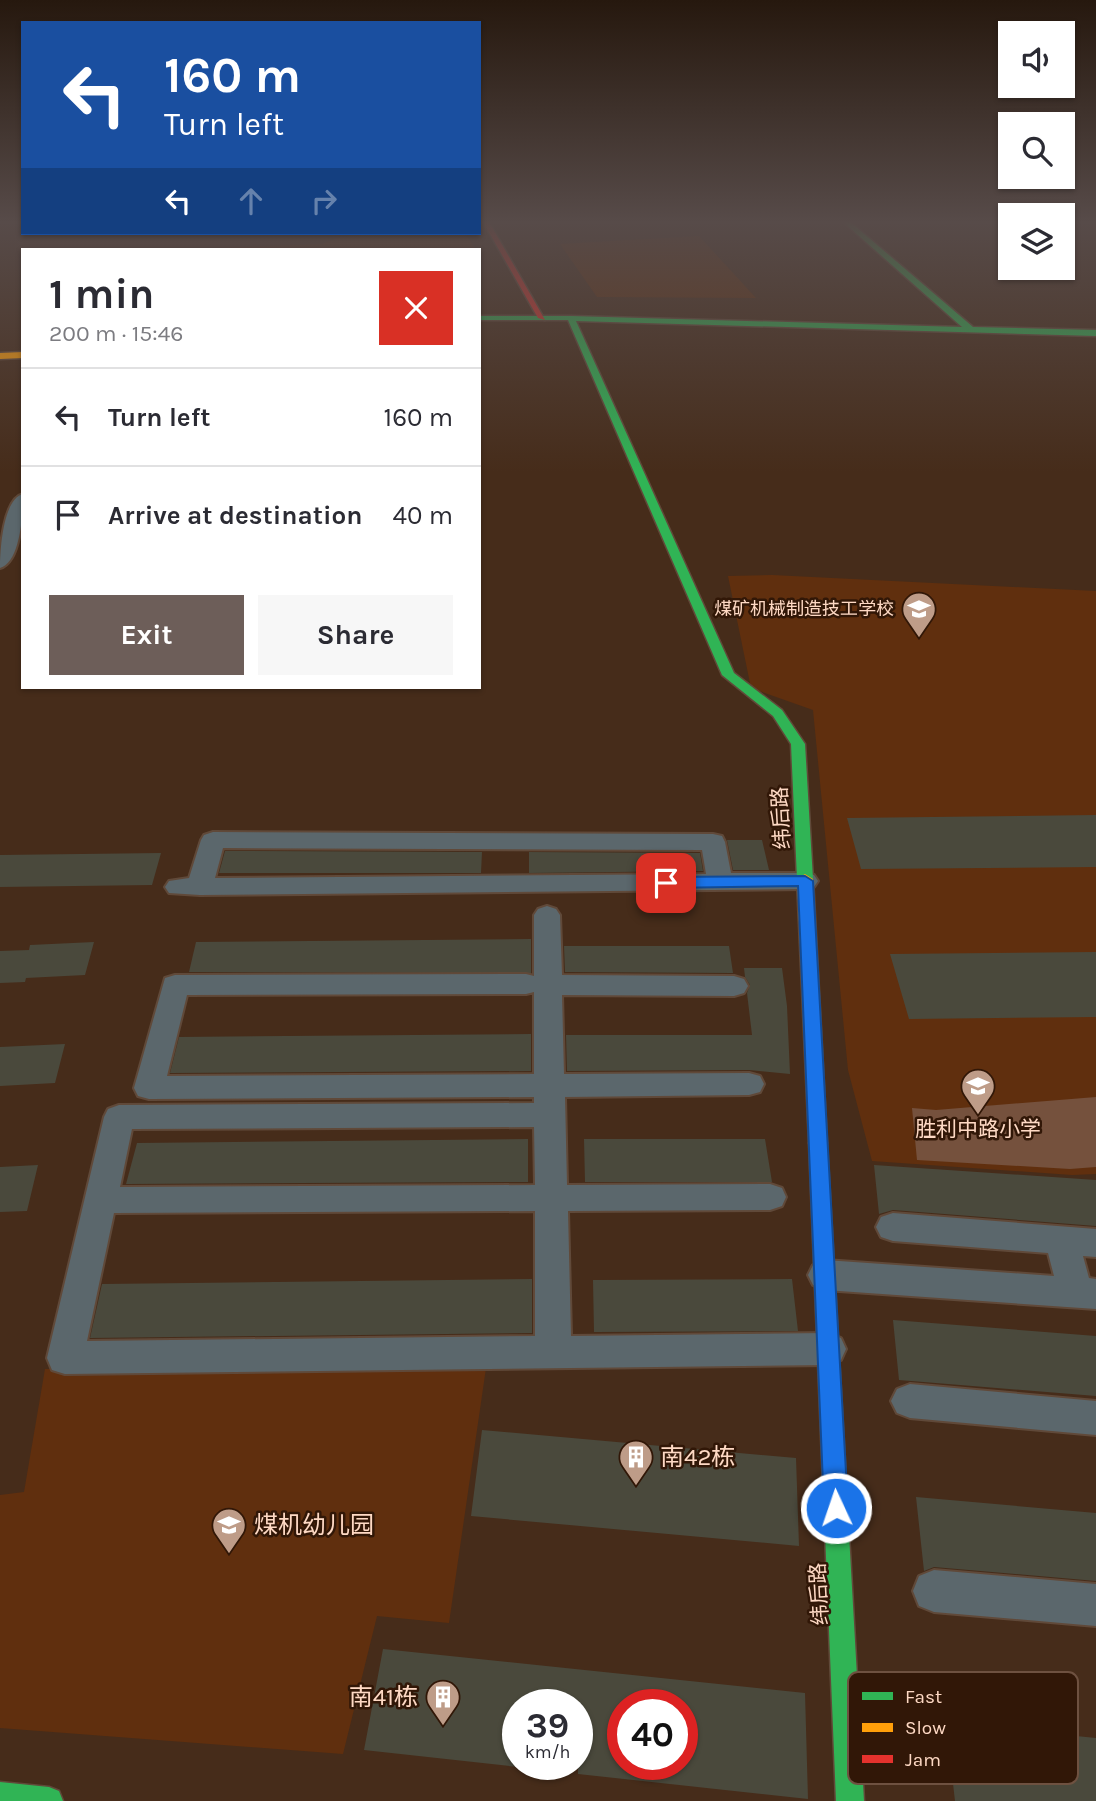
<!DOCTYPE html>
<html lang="en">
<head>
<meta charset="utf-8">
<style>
  :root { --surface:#fff; --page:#f7f7f7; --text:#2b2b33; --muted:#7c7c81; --line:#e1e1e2; --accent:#6d5e59 }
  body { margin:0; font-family:Karla,"Noto Sans SC",sans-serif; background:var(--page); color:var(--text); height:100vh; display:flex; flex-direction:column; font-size:26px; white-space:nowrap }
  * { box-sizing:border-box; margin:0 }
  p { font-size:23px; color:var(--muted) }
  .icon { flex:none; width:38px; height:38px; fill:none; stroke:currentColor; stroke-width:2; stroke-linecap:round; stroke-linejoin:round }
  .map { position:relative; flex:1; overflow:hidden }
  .drawer { position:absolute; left:21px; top:248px; width:460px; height:441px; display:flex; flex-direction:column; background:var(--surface); border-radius:0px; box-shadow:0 2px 5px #0004 }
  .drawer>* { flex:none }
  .hud { position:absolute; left:21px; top:21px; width:460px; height:214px; border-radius:0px; box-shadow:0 2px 5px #0004; background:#1a4fa0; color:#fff; overflow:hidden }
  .tools { position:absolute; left:998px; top:21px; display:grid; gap:14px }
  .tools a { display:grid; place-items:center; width:77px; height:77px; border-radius:0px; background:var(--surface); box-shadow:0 2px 5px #0004; font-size:35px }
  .speed { position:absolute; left:502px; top:1689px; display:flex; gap:14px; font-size:35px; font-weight:700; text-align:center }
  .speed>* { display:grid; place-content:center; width:91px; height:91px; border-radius:50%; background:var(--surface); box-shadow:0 2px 5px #0004; line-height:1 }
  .speed small { font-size:18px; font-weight:400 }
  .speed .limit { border:10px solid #d22; background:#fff; color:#111 }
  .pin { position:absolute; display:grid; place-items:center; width:60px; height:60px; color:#fff; margin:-30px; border-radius:14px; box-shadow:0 4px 10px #0006 }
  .me { position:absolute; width:77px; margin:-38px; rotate:357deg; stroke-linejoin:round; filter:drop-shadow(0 0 5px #0008) }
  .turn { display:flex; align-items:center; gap:24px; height:147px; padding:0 28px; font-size:32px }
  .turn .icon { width:91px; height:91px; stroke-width:2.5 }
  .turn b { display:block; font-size:49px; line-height:60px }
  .lanes { display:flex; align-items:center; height:66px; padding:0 28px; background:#0003; justify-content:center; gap:35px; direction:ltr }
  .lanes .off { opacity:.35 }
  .round { display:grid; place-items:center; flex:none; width:74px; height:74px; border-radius:0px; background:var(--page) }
  .headline { display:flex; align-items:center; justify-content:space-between; height:119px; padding:0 28px }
  h1 { font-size:42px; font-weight:700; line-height:52px }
  .button { display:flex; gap:14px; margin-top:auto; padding:14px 28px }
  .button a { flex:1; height:80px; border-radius:0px; background:var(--accent); color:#fff; font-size:28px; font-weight:700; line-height:80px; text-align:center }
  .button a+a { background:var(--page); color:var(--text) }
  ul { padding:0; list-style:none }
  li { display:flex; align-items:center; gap:21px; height:98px; padding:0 28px; border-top:2px solid var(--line) }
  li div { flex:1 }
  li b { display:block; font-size:26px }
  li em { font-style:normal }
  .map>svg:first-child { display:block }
  .built { fill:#602f0e }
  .green { fill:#75513d }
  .building { fill:#4a493c; fill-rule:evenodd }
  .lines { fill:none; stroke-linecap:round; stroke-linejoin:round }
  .street-casing { stroke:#604939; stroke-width:4 }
  .fast-casing { stroke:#604939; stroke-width:3 }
  .slow-casing { stroke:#604939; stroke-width:3 }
  .jam-casing { stroke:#604939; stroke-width:3 }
  .street { fill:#5b676c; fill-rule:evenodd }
  .fast { fill:#30b455; fill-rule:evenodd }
  .slow { fill:#ff9f0a; fill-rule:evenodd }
  .jam { fill:#e5322d; fill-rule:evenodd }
  .route { fill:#1a73e8; stroke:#114b97; stroke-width:2 }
  .labels { text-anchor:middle; stroke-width:5; stroke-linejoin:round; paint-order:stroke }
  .far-poi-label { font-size:18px; fill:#fed9c4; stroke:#311707; text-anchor:end }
  .street-label { font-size:21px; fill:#fed9c4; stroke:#311707 }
  .poi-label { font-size:21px; fill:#fed9c4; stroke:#311707 }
  .near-poi-label { font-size:24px; fill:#fed9c4; stroke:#311707; text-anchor:start }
  .key { fill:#311707; stroke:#6e5140; stroke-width:2 }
  .key-label { font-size:19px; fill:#fed9c4 }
</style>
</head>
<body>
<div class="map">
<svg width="1096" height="1801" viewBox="0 0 1096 1801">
  <rect width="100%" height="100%" fill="#462c1a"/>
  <!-- built -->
  <path class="built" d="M392,233H465L476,250H218V248L322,244L340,237Z
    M699,236L756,298L597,297L560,244Z
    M772,575L1096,591V1174L1072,1175L872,1161L848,1070L813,710L751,688L728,576Z
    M486,1368L449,1623L377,1616L343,1754L0,1728V1495L24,1492L45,1369Z"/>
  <!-- green -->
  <path class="green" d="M1096,1097V1167L1070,1169L917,1160L912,1108L936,1110Z"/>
  <!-- building -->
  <path class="building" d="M1096,815V867L861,869L847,818Z
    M727,840H762L769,870H733Z
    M225,851L482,852L481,873H219Z
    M529,852L700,853L703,871L529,873Z
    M161,853L152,885L0,887V855Z
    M531,939V973L189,972L196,942Z
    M94,942L85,975L26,978L25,982L0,983V951L29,950L30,945Z
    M564,946H729L733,973L565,972Z
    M1096,952V1017L909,1019L890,954Z
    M744,968H782L787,1006L790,1074L749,1070L567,1071L566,1035H752L747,993L750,985L745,977Z
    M531,1034V1071L170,1073L179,1037Z
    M65,1044L55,1083L0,1086V1047Z
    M528,1139V1182L126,1184L137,1143Z
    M584,1139H765L772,1182H585Z
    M38,1165L27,1211L0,1212V1167Z
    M874,1165L1096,1180V1226L893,1210L879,1214Z
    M532,1279V1333L90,1338L102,1284Z
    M792,1279L798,1331L594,1332L593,1280Z
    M893,1320L1096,1336V1396L899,1380Z
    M482,1430L796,1458L799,1546L471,1516Z
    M916,1497L1096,1513V1581L934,1567L924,1571Z
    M383,1649L805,1693L808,1799L578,1774V1704H518V1767L364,1750ZM623,1704H682V1764H623Z
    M946,1723L1096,1738V1801H955Z"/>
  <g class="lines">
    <!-- street casing -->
    <g class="street-casing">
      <path id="street" d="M23,494C23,512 21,562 0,568C0,550 3,499 23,494Z
        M213,832L713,834L722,836L725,842L731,873H805L814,875L818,881L814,887L805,889L200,895L169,893L165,887L169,881L189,878L201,840L204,835ZM223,848L702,850L706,874L215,878Z
        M547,906L556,909L560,915L562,975L734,976L744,979L748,986L744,993L734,996L562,995L564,1074L749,1073L760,1076L764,1084L760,1092L749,1095L565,1097L567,1185L770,1184L782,1188L786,1197L782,1206L770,1210L568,1211L571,1336L828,1333L841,1338L846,1349L841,1360L828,1365L65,1374L52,1370L47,1358L104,1117L108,1109L119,1105L534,1103V1097L149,1099L138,1096L134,1088L165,978L175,975L526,974L534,976V915L538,909ZM534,992V1074L167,1076L187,995L526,994ZM534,1127L535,1185L120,1187L132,1129ZM535,1211V1336L87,1341L114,1213Z
        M893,1213L1096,1229V1257L1083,1256L1089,1278L1096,1279V1309L825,1290L813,1285L808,1275L813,1265L825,1260L1054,1276L1048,1253L893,1241L881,1237L876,1227L881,1217Z
        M910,1384L1096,1401V1435L910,1418L897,1413L891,1401L897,1389Z
        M934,1570L1096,1584V1626L934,1612L919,1606L913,1591L919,1576Z"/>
    </g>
    <!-- fast casing -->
    <g class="fast-casing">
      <path id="fast" d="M841,220H848L973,327L1096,330V336L576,321L734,673L782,710L805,744L813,879L805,884L797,879L791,744L773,716L722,675L568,320H480V316H571L962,327Z
        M818,1136L825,1138L827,1143L864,1801H836L809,1143L811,1138Z
        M0,1782L49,1787L59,1791L63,1801H0Z"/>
    </g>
    <!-- slow casing -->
    <g class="slow-casing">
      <path id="slow" d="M23,352V358L0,359V353Z
        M805,874L813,879L827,1143L825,1148L818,1150L811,1148L809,1143L797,879Z"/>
    </g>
    <!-- jam casing -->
    <g class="jam-casing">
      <path id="jam" d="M482,220H488L545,320L538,318Z"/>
    </g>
    <!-- street -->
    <use href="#street" class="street"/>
    <!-- fast -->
    <use href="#fast" class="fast"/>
    <!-- slow -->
    <use href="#slow" class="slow"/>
    <!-- jam -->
    <use href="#jam" class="jam"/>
  </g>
  <!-- sky -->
  <linearGradient id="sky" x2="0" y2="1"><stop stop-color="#26180e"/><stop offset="0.47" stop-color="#574b49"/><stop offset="1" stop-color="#574b49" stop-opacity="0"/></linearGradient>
  <rect width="1096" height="472" fill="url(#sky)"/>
  <!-- route -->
  <path class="route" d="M805,876L813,881L848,1508L844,1517L836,1520L827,1517L824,1508L798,886L666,888L659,883L666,877Z"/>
  <!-- icons -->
  <defs>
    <g id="school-pin" transform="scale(1.75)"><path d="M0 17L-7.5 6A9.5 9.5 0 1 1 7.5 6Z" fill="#be9c88" stroke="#311707"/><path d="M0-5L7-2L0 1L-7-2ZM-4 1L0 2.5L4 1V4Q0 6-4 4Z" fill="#fff"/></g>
    <g id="building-pin" transform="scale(1.75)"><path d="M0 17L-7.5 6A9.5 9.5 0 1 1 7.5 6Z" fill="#be9c88" stroke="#311707"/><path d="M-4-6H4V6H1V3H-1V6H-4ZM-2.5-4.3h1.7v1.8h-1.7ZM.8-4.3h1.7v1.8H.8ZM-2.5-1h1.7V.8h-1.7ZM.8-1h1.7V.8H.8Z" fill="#fff"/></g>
  </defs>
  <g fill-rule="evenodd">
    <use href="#school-pin" x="919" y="609"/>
    <use href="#school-pin" x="978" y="1086"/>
    <use href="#building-pin" x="636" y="1457"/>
    <use href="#school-pin" x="229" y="1525"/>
    <use href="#building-pin" x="443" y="1697"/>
  </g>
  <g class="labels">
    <!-- far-poi labels -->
    <g class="far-poi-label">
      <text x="894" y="615">煤矿机械制造技工学校</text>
    </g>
    <!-- street labels -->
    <g class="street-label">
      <text transform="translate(781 818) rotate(-93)" y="7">纬后路</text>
      <text transform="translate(819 1594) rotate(-93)" y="7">纬后路</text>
    </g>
    <!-- poi labels -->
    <g class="poi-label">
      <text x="978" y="1136">胜利中路小学</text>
    </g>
    <!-- near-poi labels -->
    <g class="near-poi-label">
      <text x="660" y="1465">南42栋</text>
      <text x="254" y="1533">煤机幼儿园</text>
      <text x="418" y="1705" text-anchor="end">南41栋</text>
    </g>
  </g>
  <!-- legend -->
  <rect x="848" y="1672" width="230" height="112" rx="10" class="key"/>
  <rect x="862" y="1692" width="31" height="8" fill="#30b455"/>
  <rect x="862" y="1723" width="31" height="9" fill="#ff9f0a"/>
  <rect x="862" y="1755" width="31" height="8" fill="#e5322d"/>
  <g class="key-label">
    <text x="905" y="1703">Fast</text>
    <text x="905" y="1734">Slow</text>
    <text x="905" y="1766">Jam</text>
  </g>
</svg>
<div class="tools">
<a><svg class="icon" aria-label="sound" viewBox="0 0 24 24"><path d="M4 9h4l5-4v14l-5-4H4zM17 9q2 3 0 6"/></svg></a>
<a><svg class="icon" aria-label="search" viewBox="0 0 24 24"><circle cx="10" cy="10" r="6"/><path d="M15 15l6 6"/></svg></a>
<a><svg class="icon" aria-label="layers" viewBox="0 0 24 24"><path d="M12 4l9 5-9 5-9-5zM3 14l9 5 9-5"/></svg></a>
</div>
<div class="speed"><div>39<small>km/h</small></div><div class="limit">40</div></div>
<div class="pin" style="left:666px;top:883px;background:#d93025"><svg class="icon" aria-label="arrive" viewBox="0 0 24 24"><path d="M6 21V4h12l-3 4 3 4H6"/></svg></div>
<svg class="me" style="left:836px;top:1508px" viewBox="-20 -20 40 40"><circle r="17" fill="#1a73e8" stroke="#fff" stroke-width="3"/><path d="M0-11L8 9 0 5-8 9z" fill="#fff"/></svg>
<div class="hud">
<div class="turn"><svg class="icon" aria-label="left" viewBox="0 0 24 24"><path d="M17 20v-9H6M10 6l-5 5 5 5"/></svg><div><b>160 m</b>Turn left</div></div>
<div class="lanes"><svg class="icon" aria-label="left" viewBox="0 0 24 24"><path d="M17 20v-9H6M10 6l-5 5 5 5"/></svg><svg class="icon off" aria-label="ahead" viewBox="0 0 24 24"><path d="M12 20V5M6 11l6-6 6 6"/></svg><svg class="icon off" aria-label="right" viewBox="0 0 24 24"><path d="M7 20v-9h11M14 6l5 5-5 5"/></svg></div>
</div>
<section class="drawer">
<div class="headline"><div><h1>1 min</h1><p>200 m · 15:46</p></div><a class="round" style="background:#d93025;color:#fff"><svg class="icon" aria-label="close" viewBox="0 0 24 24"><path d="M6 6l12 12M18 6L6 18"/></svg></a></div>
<ul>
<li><svg class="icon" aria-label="left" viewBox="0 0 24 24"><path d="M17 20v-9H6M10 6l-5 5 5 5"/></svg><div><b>Turn left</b></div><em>160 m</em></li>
<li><svg class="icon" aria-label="arrive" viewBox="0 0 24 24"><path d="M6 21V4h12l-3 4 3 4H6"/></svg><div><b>Arrive at destination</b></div><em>40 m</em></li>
</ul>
<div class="button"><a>Exit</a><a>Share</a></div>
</section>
</div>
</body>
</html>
